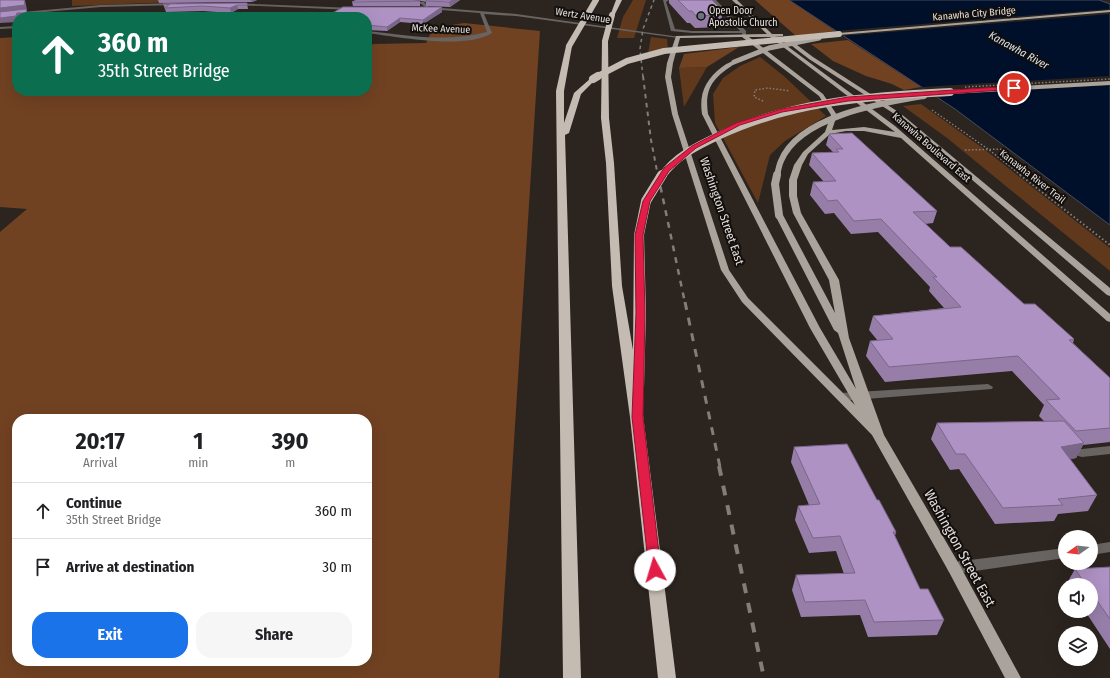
<!DOCTYPE html>
<html lang="en">
<head>
<meta charset="utf-8">
<style>
  :root { --surface:#fff; --page:#f6f6f6; --text:#202124; --muted:#757577; --line:#e0e0e0; --accent:#1a73e8 }
  body { margin:0; font-family:"Fira Sans Condensed",sans-serif; background:var(--page); color:var(--text); height:100vh; display:flex; flex-direction:column; font-size:15px; white-space:nowrap }
  * { box-sizing:border-box; margin:0 }
  p { font-size:13px; color:var(--muted) }
  .icon { flex:none; width:22px; height:22px; fill:none; stroke:currentColor; stroke-width:2; stroke-linecap:round; stroke-linejoin:round }
  .map { position:relative; flex:1; overflow:hidden }
  .details { position:absolute; left:12px; top:414px; width:360px; height:252px; display:flex; flex-direction:column; background:var(--surface); border-radius:16px; box-shadow:0 4px 16px #0002 }
  .details>* { flex:none }
  .top-card { position:absolute; left:12px; top:12px; width:360px; height:84px; border-radius:16px; box-shadow:0 4px 16px #0002; background:#0b6e4f; color:#fff; overflow:hidden }
  .needle { width:26px; rotate:256deg }
  .buttons { position:absolute; left:1058px; top:530px; display:grid; gap:8px }
  .buttons a { display:grid; place-items:center; width:40px; height:40px; border-radius:50%; background:var(--surface); box-shadow:0 4px 16px #0002; font-size:20px }
  .pin { position:absolute; display:grid; place-items:center; width:34px; height:34px; color:#fff; margin:-17px; border:2px solid #fff; border-radius:50%; box-shadow:0 1px 4px #0007 }
  .me { position:absolute; width:44px; margin:-22px; rotate:354deg; stroke-linejoin:round; filter:drop-shadow(0 0 3px #0008) }
  .turn { display:flex; align-items:center; gap:14px; height:84px; padding:0 20px; font-size:18px }
  .turn .icon { width:52px; height:52px; stroke-width:2.5 }
  .turn b { display:block; font-size:28px; line-height:34px }
  .eta { display:flex; justify-content:space-evenly; align-items:center; height:68px; text-align:center }
  .eta b { font-size:24px; font-weight:700; line-height:28px }
  .primary-button { display:flex; gap:8px; margin-top:auto; padding:8px 20px }
  .primary-button a { flex:1; height:46px; border-radius:16px; background:var(--accent); color:#fff; font-size:16px; font-weight:700; line-height:46px; text-align:center }
  .primary-button a+a { background:var(--page); color:var(--text) }
  ul { padding:0; list-style:none }
  li { display:flex; align-items:center; gap:12px; height:56px; padding:0 20px; border-top:1px solid var(--line) }
  li div { flex:1 }
  li b { display:block; font-size:15px }
  li em { font-style:normal }
  .map>svg:first-child { display:block }
  .green { fill:#60381c }
  .forest { fill:#714222; fill-rule:evenodd }
  .water { fill:#000f2a; stroke:#454d5f }
  .pier { fill:#2c241f }
  .lines { fill:none; stroke-linecap:round; stroke-linejoin:round }
  .path-far1 { stroke:#857e7a; stroke-width:1.5; stroke-dasharray:1.5 2; stroke-linecap:butt }
  .path { stroke:#857e7a; stroke-width:2; stroke-dasharray:1.5 2.5; stroke-linecap:butt }
  .lane { fill:#686461; fill-rule:evenodd }
  .street { fill:#686461; fill-rule:evenodd }
  .primary { fill:#aaa39b; fill-rule:evenodd }
  .highway { fill:#c4bbb3; fill-rule:evenodd }
  .rail-far4 { stroke:#837c78; stroke-width:1.5; stroke-dasharray:3.5 3.5; stroke-linecap:butt }
  .rail-far3 { stroke:#837c78; stroke-width:2; stroke-dasharray:4.5 4.5; stroke-linecap:butt }
  .rail-far2 { stroke:#837c78; stroke-width:2.5; stroke-dasharray:6 6; stroke-linecap:butt }
  .rail-far1 { stroke:#837c78; stroke-width:3; stroke-dasharray:8 8; stroke-linecap:butt }
  .rail { stroke:#837c78; stroke-width:4; stroke-dasharray:10 10; stroke-linecap:butt }
  .path-bridge { stroke:#857e7a; stroke-width:1.5; stroke-dasharray:1.5 2; stroke-linecap:butt }
  .primary-bridge-far2 { stroke:#aaa39b; stroke-width:5 }
  .primary-bridge-far1 { stroke:#aaa39b; stroke-width:6 }
  .primary-bridge { stroke:#aaa39b; stroke-width:8 }
  .highway-bridge-far2 { stroke:#c4bbb3; stroke-width:6 }
  .highway-bridge-far1 { stroke:#c4bbb3; stroke-width:8 }
  .highway-bridge { stroke:#c4bbb3; stroke-width:10 }
  .wall { fill:#967ea9 }
  .shaded-wall { fill:#7a6689 }
  .building { fill:#af92c4; stroke:#7a6689 }
  .route { fill:#e11d48; stroke:#92132f }
  .worship-dot { fill:#6b7280; stroke:#110e0c; stroke-width:1.5 }
  .labels { text-anchor:middle; stroke-width:4; stroke-linejoin:round; paint-order:stroke }
  .far-poi-label { font-size:10px; fill:#e5dfdc; stroke:#110e0c; text-anchor:start }
  .far-street-label { font-size:10px; fill:#e5dfdc; stroke:#110e0c }
  .far-water-label { font-size:11px; font-style:italic; fill:#dae6f3; stroke:#110e0c }
  .street-label { font-size:12px; fill:#e5dfdc; stroke:#110e0c }
  .near-street-label { font-size:14px; fill:#e5dfdc; stroke:#110e0c }
</style>
</head>
<body>
<div class="map">
<svg width="1110" height="678" viewBox="0 0 1110 678">
  <rect width="100%" height="100%" fill="#2c241f"/>
  <!-- green -->
  <path class="green" d="M72,0H177L175,2L72,6Z
    M633,0H646L634,38H617L623,17Z
    M651,37L667,39L668,50L648,53Z
    M760,57L785,77L826,116L785,141L770,155L758,203L715,123L713,94L723,78L740,66Z
    M707,67L684,107L679,68Z
    M921,104L984,149L1110,248V271L947,138L903,106Z"/>
  <!-- forest -->
  <path class="forest" d="M755,0H789L835,31L796,36Z
    M464,23L540,31L499,678H0V232L27,209L0,207V38L17,37V91H367V46L374,44L426,43L433,28ZM17,419H367V661H17Z
    M848,40L921,87L904,90L892,84L866,76L833,61L811,44Z
    M739,47L707,67L679,68L684,54Z"/>
  <!-- water -->
  <path class="water" d="M789,0H1099L1110,4V225L955,109Z"/>
  <!-- pier -->
  <path class="pier" d="M1110,9V14L842,36L835,31Z
    M1110,76V85L956,94L938,98L921,87Z"/>
  <g class="lines">
    <!-- path-far1 -->
    <path class="path-far1" d="M763,101L754,97L755,90L768,88L790,91
      M932,110L988,149L1022,176
      M965,150L1007,149"/>
    <!-- path -->
    <path class="path" d="M1020,175L1110,245"/>
    <!-- lane -->
    <path class="lane" d="M663,0H669L666,2L675,29L692,31H740L715,3L711,0H716L746,31V36L742,37V33H692L671,31Z
      M988,384L993,387L992,389L841,401L836,397L841,393Z
      M1110,446V454L1082,457L1078,456L1076,453L1078,450L1082,449Z"/>
    <!-- street -->
    <path class="street" d="M404,0L424,2L429,7L516,14L680,37L678,38L516,16L484,14L492,33C465,50 399,37 367,33V31C407,35 447,43 487,32L480,13L428,9L421,4Z
      M176,3L178,5L101,7L0,16V14L101,5Z
      M232,3L354,8L356,9L354,10L234,5Z
      M141,16H180L182,17H139Z
      M17,26V28L0,29V27Z
      M1110,542V552L1091,555V545Z
      M1065,548V558L954,574L949,572L947,568L949,564L954,562Z"/>
    <!-- primary -->
    <path class="primary" d="M732,0H737L772,34H783V36L775,37L895,126L1110,314V322L1107,321L901,138L864,131H846L830,134L808,154L802,165L797,180V196L801,213L839,280L849,338L884,435L959,564L1021,678H1005L949,572L872,435L742,302L721,270L672,114L665,77L667,63L676,36L767,34ZM742,37L819,96L831,115L825,132L803,152L794,165L789,180V196L793,213L829,280L835,313L783,215L779,213L775,215L834,330L838,333L856,389L820,328L708,114C704,87 714,77 736,63V61C731,61 726,64 722,67C705,80 699,94 702,114L810,328L855,405L748,298L729,270L678,114L671,77L673,63L680,38ZM749,37H770L895,132L864,127L832,130L837,115L823,94Z
      M1110,10V12L839,35L837,34L839,33Z
      M785,36L813,57L900,113L1110,288V296L1107,295L896,115L809,59L783,39Z
      M1110,81V85L950,94L947,92L950,90Z"/>
    <!-- highway -->
    <path class="highway" d="M616,0H622L614,16H610Z
      M605,39L608,41L609,118L614,163L622,286L633,350L634,235L641,201L646,198L651,201L644,235L646,313L644,387L640,391L676,678H658L630,417L612,286L606,163L601,118L602,41Z
      M569,44L572,46L564,91V123L574,93L591,78L596,79L581,94L569,133L565,135L581,678H563L556,91L566,46Z"/>
    <!-- rail-far4 -->
    <path class="rail-far4" d="M643,77L640,49L643,29L654,0"/>
    <!-- rail-far3 -->
    <path class="rail-far3" d="M643,76L651,140L658,176"/>
    <!-- rail-far2 -->
    <path class="rail-far2" d="M658,175L685,303"/>
    <!-- rail-far1 -->
    <path class="rail-far1" d="M685,302L720,467"/>
    <!-- rail -->
    <path class="rail" d="M719,466L764,678"/>
    <!-- path-bridge -->
    <path class="path-bridge" d="M965,87L1110,79"/>
    <!-- primary-bridge-far2 -->
    <path class="primary-bridge-far2" d="M734,62L769,48L819,38"/>
    <!-- primary-bridge-far1 -->
    <path class="primary-bridge-far1" d="M777,176C778,171 779,165 781,161C799,116 882,103 924,96"/>
    <!-- primary-bridge -->
    <path class="primary-bridge" d="M777,175L775,184L779,215"/>
    <!-- highway-bridge-far2 -->
    <path class="highway-bridge-far2" d="M605,41L612,15
      M569,46L596,0
      M596,77L627,61L664,51L839,34"/>
    <!-- highway-bridge-far1 -->
    <path class="highway-bridge-far1" d="M593,79L598,76
      M662,176C676,156 697,146 718,136C792,101 870,96 950,92"/>
    <!-- highway-bridge -->
    <path class="highway-bridge" d="M646,201L662,175"/>
  </g>
  <!-- wall -->
  <path class="wall" d="M158,0H257L252,2L159,3Z
    M417,0H460L450,7L426,6V2Z
    M669,0H712L721,9V14L722,15L721,27L695,28L690,23H687L669,3Z
    M420,1V6H353L352,2Z
    M247,3L248,9H238L231,13L203,11L166,12L163,4Z
    M442,12L423,24L400,22L387,31L367,30V17H329V15Z
    M829,134L937,211L933,223L925,224L950,247L1024,304L1074,339L1073,343L1110,378V442L1083,445L1076,458L1070,459L1097,495L1088,511L1058,514L1054,521L995,524L959,469L950,470L931,439L937,423L1045,422L1039,416L1044,405L1012,371L885,382L866,356L870,341H878L869,330L873,316L944,308L929,291L930,287L878,232L851,234L834,213L825,214L810,195L813,182H824L809,165L812,153L833,152L826,145Z
    M794,447L877,500L896,532L895,536L920,589L944,620L937,635L868,637L860,615L801,617L792,590L796,575L844,574L836,551L809,553L795,520L798,506L809,505L791,462Z
    M1110,567V649L1085,611H1091V585H1068L1067,583L1075,569Z"/>
  <!-- shaded-wall -->
  <path class="shaded-wall" d="M24,0H25L27,10H26L28,17H17V22L0,23V8Z
    M251,0H257L252,2Z
    M453,0H460L450,7L449,2Z
    M237,5L238,9L231,13L230,8Z
    M442,7V12L423,24V20Z
    M400,18V22L387,31V27Z
    M1084,443L1076,458L1053,463L1061,447Z"/>
  <!-- building -->
  <path class="building" d="M0,0H24L25,5L0,8Z
    M356,0H414L420,1L352,2Z
    M426,0H453L449,2L426,1Z
    M678,0H712L721,9H715L722,15L696,16L692,11H689Z
    M247,3V5H237L230,8L202,6L165,8L170,4H163Z
    M343,7H442L423,20L400,18L387,27L367,25V17H349H350L329,15Z
    M26,9L27,13H17L16,16L0,18V12Z
    M852,133L937,211L913,212L950,247H961L1024,304H1035L1074,339L1069,340L1110,378V428L1076,431L1046,400L1060,399L1018,356L889,367L870,341L893,339L873,316L961,307L933,277H937L881,219L854,221L837,200L828,201L813,182L836,181L812,153L839,152L836,149H843L829,134Z
    M1064,421L1084,443L1061,447L1097,495L1058,499L1063,505L1003,508L965,454H956L937,423Z
    M847,444L877,500H879L896,532H893L920,589H928L944,620L874,622L865,600L805,602L796,575L855,573L840,536L813,538L798,506L820,504L794,447Z
    M1110,567V619L1091,592V585H1086L1075,569Z"/>
  <!-- route -->
  <path class="route" d="M1014,86L1016,89L848,101L782,112L740,125L696,148L669,171L650,201L643,235L645,313L643,417L661,570L659,574L655,575L650,574L649,570L632,417L636,313L635,235L643,201L664,168L692,146L736,123L782,109L848,97Z"/>
  <!-- markers -->
  <circle class="worship-dot" cx="701" cy="16" r="4"/>
  <g class="labels">
    <!-- far-poi labels -->
    <g class="far-poi-label">
      <text x="709" y="14">Open Door<tspan x="709" dy="12">Apostolic Church</tspan></text>
    </g>
    <!-- far-street labels -->
    <g class="far-street-label">
      <text transform="translate(974 13) rotate(-5)" y="4">Kanawha City Bridge</text>
      <text transform="translate(583 15) rotate(9)" y="4">Wertz Avenue</text>
      <text transform="translate(441 28) rotate(2)" y="4">McKee Avenue</text>
      <text transform="translate(932 147) rotate(41)" y="4">Kanawha Boulevard East</text>
      <text transform="translate(1033 176) rotate(38)" y="4">Kanawha River Trail</text>
    </g>
    <!-- far-water labels -->
    <g class="far-water-label">
      <text transform="translate(1019 50) rotate(29)" y="4">Kanawha River</text>
    </g>
    <!-- street labels -->
    <g class="street-label">
      <text transform="translate(722 211) rotate(71)" y="4">Washington Street East</text>
    </g>
    <!-- near-street labels -->
    <g class="near-street-label">
      <text transform="translate(960 548) rotate(61)" y="5">Washington Street East</text>
    </g>
  </g>
</svg>
<div class="buttons">
<a><svg class="needle" viewBox="-14 -14 28 28"><path d="M0-13l5 13h-10z" fill="#e53935"/><path d="M0 13l5-13h-10z" fill="#757577"/></svg></a>
<a><svg class="icon" aria-label="sound" viewBox="0 0 24 24"><path d="M4 9h4l5-4v14l-5-4H4zM17 9q2 3 0 6"/></svg></a>
<a><svg class="icon" aria-label="layers" viewBox="0 0 24 24"><path d="M12 4l9 5-9 5-9-5zM3 14l9 5 9-5"/></svg></a>
</div>
<div class="pin" style="left:1014px;top:88px;background:#d93025"><svg class="icon" aria-label="arrive" viewBox="0 0 24 24"><path d="M6 21V4h12l-3 4 3 4H6"/></svg></div>
<svg class="me" style="left:655px;top:570px" viewBox="-20 -20 40 40"><circle r="19" fill="#fff"/><path d="M0-13L10 11 0 6-10 11z" fill="#e11d48"/></svg>
<div class="top-card">
<div class="turn"><svg class="icon" aria-label="ahead" viewBox="0 0 24 24"><path d="M12 20V5M6 11l6-6 6 6"/></svg><div><b>360 m</b>35th Street Bridge</div></div>
</div>
<section class="details">
<div class="eta">
<div><b>20:17</b><p>Arrival</p></div>
<div><b>1</b><p>min</p></div>
<div><b>390</b><p>m</p></div>
</div>
<ul>
<li><svg class="icon" aria-label="ahead" viewBox="0 0 24 24"><path d="M12 20V5M6 11l6-6 6 6"/></svg><div><b>Continue</b><p>35th Street Bridge</p></div><em>360 m</em></li>
<li><svg class="icon" aria-label="arrive" viewBox="0 0 24 24"><path d="M6 21V4h12l-3 4 3 4H6"/></svg><div><b>Arrive at destination</b></div><em>30 m</em></li>
</ul>
<div class="primary-button"><a>Exit</a><a>Share</a></div>
</section>
</div>
</body>
</html>
